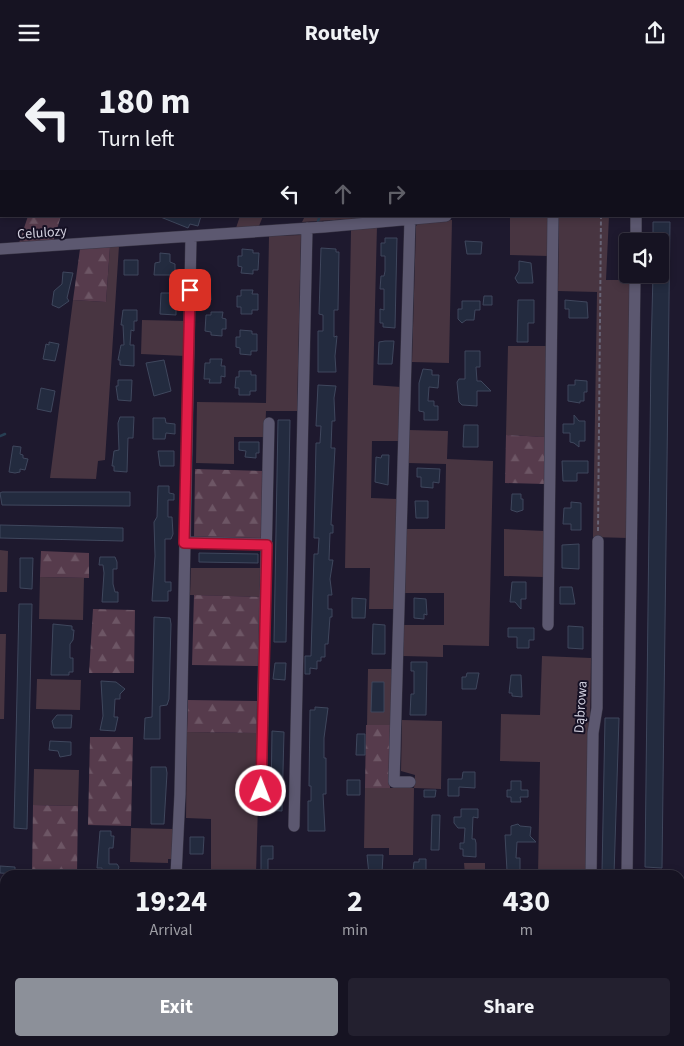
<!DOCTYPE html>
<html lang="en">
<head>
<meta charset="utf-8">
<style>
  :root { --surface:#161322; --page:#23202f; --text:#f1f3f6; --muted:#9e9ea5; --line:#353240; --accent:#8c9099 }
  body { margin:0; font-family:"Source Sans 3",sans-serif; background:var(--page); color:var(--text); height:100vh; display:flex; flex-direction:column; font-size:19px; white-space:nowrap }
  * { box-sizing:border-box; margin:0 }
  p { font-size:16px; color:var(--muted) }
  .icon { flex:none; width:28px; height:28px; fill:none; stroke:currentColor; stroke-width:2; stroke-linecap:round; stroke-linejoin:round }
  .map { position:relative; flex:1; overflow:hidden }
  .details { position:absolute; left:0px; top:805px; width:685px; height:176px; display:flex; flex-direction:column; background:var(--surface); border-radius:15px 15px 0 0; box-shadow:0 2px 8px #0003,0 0 0 1px var(--line) }
  .details>* { flex:none }
  .hud { position:absolute; left:0px; top:0px; width:685px; height:152px; box-shadow:0 2px 8px #0003,0 0 0 1px var(--line); background:#161322; color:var(--text); overflow:hidden }
  .buttons { position:absolute; left:619px; top:168px; display:grid; gap:10px }
  .buttons a { display:grid; place-items:center; width:50px; height:50px; border-radius:5px; background:var(--surface); box-shadow:0 2px 8px #0003,0 0 0 1px var(--line); font-size:25px }
  .pin { position:absolute; display:grid; place-items:center; width:42px; height:42px; color:#fff; margin:-21px; border-radius:10px; box-shadow:0 2px 8px #0006 }
  .me { position:absolute; width:55px; margin:-28px; rotate:1deg; stroke-linejoin:round; filter:drop-shadow(0 0 4px #0008) }
  .turn { display:flex; align-items:center; gap:18px; height:105px; padding:0 15px; font-size:22px }
  .turn .icon { width:65px; height:65px; stroke-width:2.5 }
  .turn b { display:block; font-size:35px; line-height:42px }
  .lanes { display:flex; align-items:center; height:48px; padding:0 15px; background:#0003; justify-content:center; gap:25px; direction:ltr }
  .lanes .off { opacity:.35 }
  .eta { display:flex; justify-content:space-evenly; align-items:center; height:85px; text-align:center }
  .eta b { font-size:30px; font-weight:700; line-height:35px }
  .primary-button { display:flex; gap:10px; margin-top:auto; padding:10px 15px }
  .primary-button a { flex:1; height:58px; border-radius:5px; background:var(--accent); color:#fff; font-size:20px; font-weight:700; line-height:58px; text-align:center }
  .primary-button a+a { background:var(--page); color:var(--text) }
  header { display:flex; justify-content:space-between; align-items:center; height:65px; padding:0 15px; background:var(--surface); font-size:22px; font-weight:700 }
  .map>svg:first-child { display:block }
  .green { fill:#483541 }
  .forest { fill:url(#forest-firs) }
  .lines { fill:none; stroke-linecap:round; stroke-linejoin:round }
  .stream { stroke:#273f53; stroke-width:2.5 }
  .building { fill:#232b3f; stroke:#3f475d }
  .minor-casing { stroke:#393545; stroke-width:12 }
  .path { stroke:#686476; stroke-width:2; stroke-dasharray:4 2.5; stroke-linecap:butt }
  .minor { stroke:#5c5870; stroke-width:11 }
  .route-casing { stroke:#92132f; stroke-width:12 }
  .route { stroke:#e11d48; stroke-width:9 }
  .labels { text-anchor:middle; stroke-width:4; stroke-linejoin:round; paint-order:stroke }
  .street-label { font-size:14px; fill:#d3d1df; stroke:#151024 }
</style>
</head>
<body>
<header><svg class="icon" aria-label="menu" viewBox="0 0 24 24"><path d="M4 6h16M4 12h16M4 18h16"/></svg>Routely<svg class="icon" aria-label="share" viewBox="0 0 24 24"><path d="M12 15V3M7 8l5-5 5 5M5 13v7h14v-7"/></svg></header>
<div class="map">
<svg width="684" height="981" viewBox="0 0 684 981">
  <defs>
    <pattern id="forest-firs" width="22" height="20" patternUnits="userSpaceOnUse" patternTransform="scale(1.25)"><rect width="22" height="20" fill="#563b4c"/><path d="M5 1l3.5 6h-7zM16 11l3.5 6h-7z" fill="#6d5665"/></pattern>
  </defs>
  <rect width="100%" height="100%" fill="#1e192e"/>
  <!-- green -->
  <path class="green" d="M359,0H508L359,1Z
    M240,151H263L259,161L236,163Z
    M305,151H399L302,157Z
    M510,151H549L548,191L510,190Z
    M559,151H609L606,215H631L628,473L593,472L597,227L558,226Z
    M452,155L449,298L412,297L416,161L420,156Z
    M377,161L373,320L401,322L398,376H372L371,433L397,434L394,544H369L370,503H345L351,165Z
    M301,170L297,346H266L265,372H234V399L196,398L197,337L266,338L269,171Z
    M119,181L105,395L98,396L96,414L50,413L73,235L106,237L110,182Z
    M142,255L186,256L185,291L141,289Z
    M508,281H547L545,372L506,370Z
    M409,365L448,366L447,394L493,396L489,581L443,580V592L403,591L404,560H444V528H405L406,464H445L446,399L408,398Z
    M504,464L544,466L543,512L504,511Z
    M0,485L8,486L7,527H0Z
    M191,503H263L262,532L190,530Z
    M40,512L84,513L83,555L39,554Z
    M0,569H6L4,654H0Z
    M542,591L591,593L588,810H538L540,697L500,696L501,649L540,650Z
    M368,604H392L391,660H367Z
    M37,614L81,615L80,645L36,644Z
    M402,655L442,656L441,724L414,723L413,790H389V783H364L365,723H414L415,710L401,706Z
    M187,667L260,668L256,810H211V754L186,753Z
    M34,704L79,705L78,741L33,740Z
    M131,763L174,764V794H168V798L130,797Z
    M464,798H485V810H465Z
    M0,856H5V976H70V981H0Z
    M126,976H171V981H126Z
    M318,976H383L381,981H318Z
    M535,976H586V981H535Z"/>
  <!-- forest -->
  <path class="forest" d="M28,151H61L53,177L19,178Z
    M110,182L106,237L73,235L80,184Z
    M506,370L545,372V419L505,418Z
    M195,404L264,406L263,476L194,474Z
    M41,486L89,488V513L40,512Z
    M194,530L262,532L261,601L192,600Z
    M93,544L135,545L134,608H89Z
    M188,635L260,636V668L187,667Z
    M366,660H391L390,723H365Z
    M90,672H133L131,761L88,760Z
    M33,740L78,741L77,810H32Z"/>
  <g class="lines">
    <!-- stream -->
    <path class="stream" d="M378,1L379,0
      M318,156L320,151
      M0,371L5,369"/>
  </g>
  <!-- building -->
  <path class="building" d="M158,151H201L198,161L190,159L188,163Z
    M653,157H670L662,803L645,802L651,288L653,209H660V176H653Z
    M385,173H397L395,263L383,262V258H380V244L384,245V224H380L381,211H384L385,206V191H381V178H385Z
    M465,176L482,177L481,189H467Z
    M321,183L336,184V187H339L338,245H334V272L337,271L335,291L336,307H318V266H323V250L319,249Z
    M242,184L253,185V188H259L258,205H253V209L241,208L242,202L238,201V191H242Z
    M160,188L170,189V197L175,199V210H154L155,198L160,197Z
    M124,195H138V210H124Z
    M519,196L531,198L533,218H518L515,213L519,206Z
    M63,207L73,208L67,233L69,236L59,243L52,240L54,226L62,219Z
    M210,219L211,235H202V220Z
    M241,225H253L252,229H258V245H252V249H241V242H237V231H241Z
    M161,228H176V250L160,249Z
    M484,231H492V240H483Z
    M518,235H534V258H528V277H517Z
    M565,235L587,237L588,253H569V244H565Z
    M462,236H480V245H475L474,255H466L462,258L458,254V244H462Z
    M123,245H137V256H134V266L131,265L130,280H134V301L120,300V295H118L121,280H124L123,260H121Z
    M211,247H223L222,253L226,254V264H222V271L211,270V267L205,266L206,250H211Z
    M240,265L252,266V269H257V286H251V290L240,289V283L236,282V272H240Z
    M385,276H394L392,299H378L379,277Z
    M49,277L59,279L55,296L43,294L46,279L49,280Z
    M465,286H480V302H476L477,316H481L491,326H477V341L462,340L459,337L457,317L459,314H465Z
    M210,294H222L221,301H225V312L221,311V318H209L210,314H204L205,298H210Z
    M164,295L171,326L154,331L146,298Z
    M423,304L432,305V310H439L438,323L429,322L428,336H434V341H438V355H424V347L419,346V318Z
    M239,306H251V310H256V326H250V330H239V323H235L236,312H239Z
    M118,315H132L131,336L118,335L116,321H118Z
    M575,315L587,316V327H584V336H580V338L568,336V320H575Z
    M318,320L336,321L334,333L335,356H332L331,383H335L331,460H333V468H330L329,495H333L330,514L332,530H328V544H332V552H330L328,579H325V592H321V596H317V604L310,603V609H305V591H311L314,489H318L319,473H314L316,378H320L321,361H316Z
    M41,323L55,326L51,347L37,344Z
    M574,350L579,356H585V376H579V382L574,378L570,377V368H563V359H574Z
    M120,352H134L133,373H128L127,407L114,406V401H112L114,386L119,385L118,358Z
    M153,353H165L166,358L175,359V369L166,368L165,374H153Z
    M278,355H290L286,577H274Z
    M464,360H478V382H463Z
    M239,377H259V388H256V393L245,392L246,386L239,385Z
    M13,381L21,382L20,389L23,390V393L28,394L25,405L20,404V407L15,408L9,407Z
    M158,386H174V401H160Z
    M382,390H389L388,420L375,417L376,392L381,393Z
    M562,396H588V408H577V416H563Z
    M417,403L440,404L439,418L433,417V423L421,422V412H417Z
    M158,421H169V428L174,429V435H168V452H172L173,469L171,474H165V517H171V526H168V536H152L155,491L154,457L157,452Z
    M2,427H130V441L2,440L0,428Z
    M512,429H521V434H523V445L517,447L511,445Z
    M415,436H428V453H416Z
    M571,437L581,438V465H571V459H563L564,443H571Z
    M0,460L123,463V476L0,473Z
    M579,479V504L562,503V480Z
    M199,488L258,489V498L199,497Z
    M100,492H115L117,497V504H113V519L115,527H118V537H102L104,508L103,500H99Z
    M20,493H33L32,524L20,523Z
    M512,517H526V534H521V544L515,537H510Z
    M560,522H572L575,539H560Z
    M352,533L366,534L365,553H352Z
    M414,533L426,534L427,550L424,549V554L414,553Z
    M19,539H32L27,764L14,763Z
    M154,552L170,553L171,559L169,634L167,640L160,641V674H144L145,653L152,652Z
    M53,559L72,561V565H74L73,575L70,579V593H73V607H69V610H51Z
    M373,559L385,560V589H372Z
    M568,561L583,562V584L568,583Z
    M508,563H534V575H529V583H517V572H508Z
    M411,597H427L426,650H410L411,629H414V606H411Z
    M275,598H286L285,615L273,614Z
    M467,608H479L476,624H462V612H466Z
    M511,610H521L522,632L512,631V628H509Z
    M101,616L116,617L125,624L120,629V634H115L114,652H118L115,666L100,665L103,651Z
    M372,617H384V647H371Z
    M315,642L328,643L324,673V693H326V729H323L325,766H308V736H311V721H309L310,645H315Z
    M57,650H72L71,663H54L52,656Z
    M605,653H619L614,810H604L602,807Z
    M272,666L284,667L282,746L263,745V737H271Z
    M357,669H365V690H356Z
    M50,676L71,677V690L60,692L58,686L49,685Z
    M151,702H166L167,708L164,759H151Z
    M463,707H475V723L459,722V731H448V714H462Z
    M347,715H360V730H347Z
    M511,716H521V725H528V732H520L521,737H511V732H507V725H511Z
    M424,725H436L435,732H424Z
    M461,744H478V753L473,752L472,774H475L476,778V792L463,791V784H460V778H464L465,763H458L454,758V752H461Z
    M432,750H440L439,785H431Z
    M518,759L520,761L531,762L530,771L536,777H517L516,793H520V806H507L505,770H511V761Z
    M100,766H111V771H114L113,783H109V799H117L119,802L116,810H102V803H97Z
    M190,772H204L203,789H190Z
    M261,781H273V794H268V807H261Z
    M367,790H383L382,808H380V810H369Z
    M419,794H426V807L413,806L414,797H419Z
    M0,801L15,802V809L0,808Z"/>
  <g class="lines">
    <!-- minor casing -->
    <g class="minor-casing">
      <path id="minor" d="M20,1V0
        M512,1V0
        M680,1V0
        M0,68L1,63
        M410,154L394,717H410
        M636,176V151
        M0,184L324,162L446,151
        M184,477L267,479
        M548,560L553,151
        M261,726L269,358
        M294,761L307,163
        M176,810L180,729L191,172
        M591,810L593,668L597,643L598,476
        M627,810L635,209
        M0,852H5
        M196,981V976
        M456,981V976
        M589,981V976
        M624,981V976"/>
    </g>
    <!-- path -->
    <path class="path" d="M598,466L601,151"/>
    <!-- minor -->
    <use href="#minor" class="minor"/>
  </g>
  <g class="lines">
    <!-- route casing -->
    <g class="route-casing">
      <path id="route" d="M190,225L184,478L267,480L261,726"/>
    </g>
    <!-- route -->
    <use href="#route" class="route"/>
  </g>
  <g class="labels">
    <!-- street labels -->
    <g class="street-label">
      <text transform="translate(42 167) rotate(-4)" y="5">Celulozy</text>
      <text transform="translate(580 642) rotate(-86)" y="5">Dąbrowa</text>
    </g>
  </g>
</svg>
<div class="buttons">
<a><svg class="icon" aria-label="sound" viewBox="0 0 24 24"><path d="M4 9h4l5-4v14l-5-4H4zM17 9q2 3 0 6"/></svg></a>
</div>
<div class="pin" style="left:190px;top:225px;background:#d93025"><svg class="icon" aria-label="arrive" viewBox="0 0 24 24"><path d="M6 21V4h12l-3 4 3 4H6"/></svg></div>
<svg class="me" style="left:261px;top:726px" viewBox="-20 -20 40 40"><circle r="17" fill="#e11d48" stroke="#fff" stroke-width="3"/><path d="M0-11L8 9 0 5-8 9z" fill="#fff"/></svg>
<div class="hud">
<div class="turn"><svg class="icon" aria-label="left" viewBox="0 0 24 24"><path d="M17 20v-9H6M10 6l-5 5 5 5"/></svg><div><b>180 m</b>Turn left</div></div>
<div class="lanes"><svg class="icon" aria-label="left" viewBox="0 0 24 24"><path d="M17 20v-9H6M10 6l-5 5 5 5"/></svg><svg class="icon off" aria-label="ahead" viewBox="0 0 24 24"><path d="M12 20V5M6 11l6-6 6 6"/></svg><svg class="icon off" aria-label="right" viewBox="0 0 24 24"><path d="M7 20v-9h11M14 6l5 5-5 5"/></svg></div>
</div>
<section class="details">
<div class="eta">
<div><b>19:24</b><p>Arrival</p></div>
<div><b>2</b><p>min</p></div>
<div><b>430</b><p>m</p></div>
</div>
<div class="primary-button"><a>Exit</a><a>Share</a></div>
</section>
</div>
</body>
</html>
